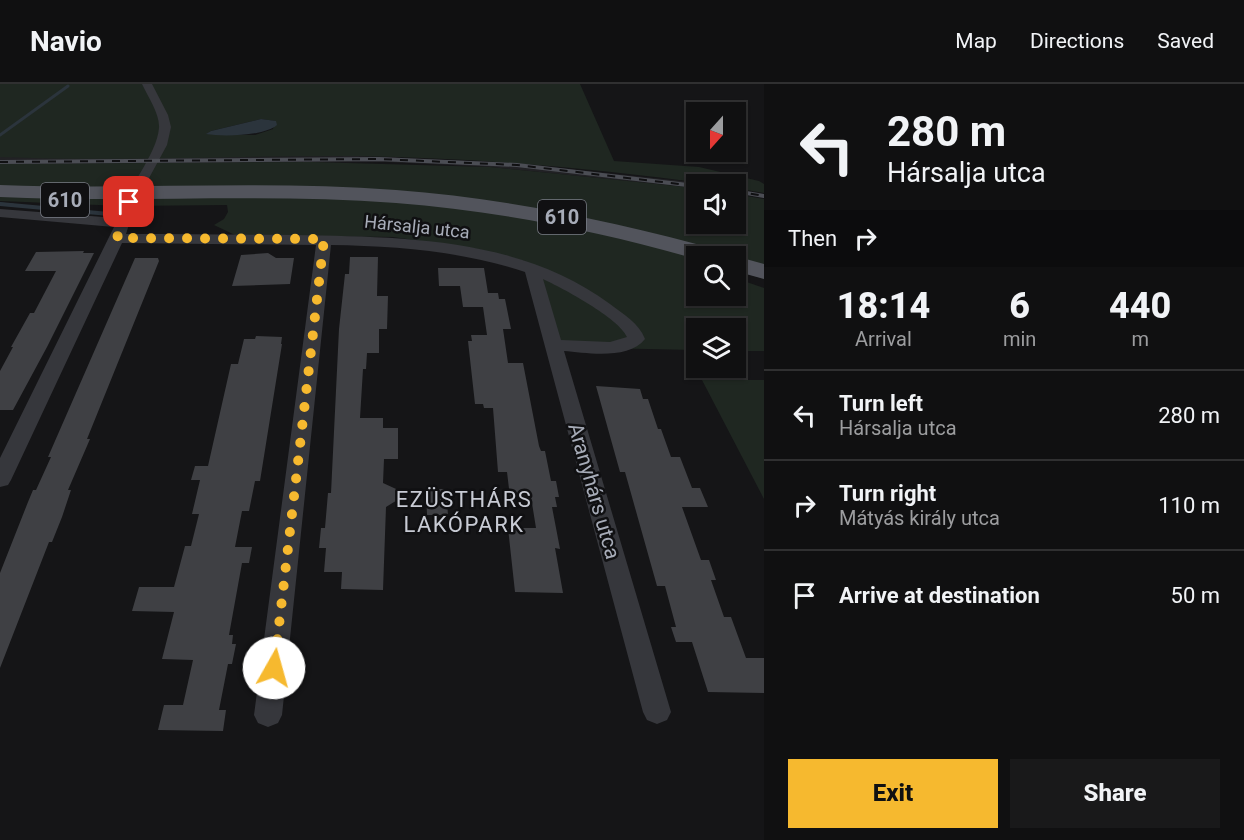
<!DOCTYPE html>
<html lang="en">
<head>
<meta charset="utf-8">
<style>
  :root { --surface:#101011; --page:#19191a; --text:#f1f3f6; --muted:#9c9d9f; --line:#303031; --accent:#f6b92f }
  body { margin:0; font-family:Roboto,sans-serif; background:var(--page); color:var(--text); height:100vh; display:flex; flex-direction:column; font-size:22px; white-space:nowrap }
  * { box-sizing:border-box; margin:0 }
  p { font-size:20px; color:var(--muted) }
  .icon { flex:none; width:33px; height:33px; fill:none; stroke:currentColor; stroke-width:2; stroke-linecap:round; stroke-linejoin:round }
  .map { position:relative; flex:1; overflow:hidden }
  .sheet { display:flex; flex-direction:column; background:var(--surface); width:480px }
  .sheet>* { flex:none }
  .top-card { background:#101011; color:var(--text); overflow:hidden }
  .needle { width:39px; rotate:201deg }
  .buttons { position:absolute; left:686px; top:18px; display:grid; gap:12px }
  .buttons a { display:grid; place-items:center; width:60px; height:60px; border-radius:0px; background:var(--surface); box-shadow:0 2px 4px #0004,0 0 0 2px var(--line); font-size:30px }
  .pin { position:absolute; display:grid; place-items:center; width:51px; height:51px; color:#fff; margin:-26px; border-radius:12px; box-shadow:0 3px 9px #0006 }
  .me { position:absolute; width:66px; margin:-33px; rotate:7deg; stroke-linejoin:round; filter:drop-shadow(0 0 4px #0008) }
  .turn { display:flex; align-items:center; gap:21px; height:126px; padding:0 24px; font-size:27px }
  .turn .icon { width:78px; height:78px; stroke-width:2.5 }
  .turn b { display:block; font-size:42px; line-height:51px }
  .then { display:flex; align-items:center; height:57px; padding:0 24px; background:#0003; gap:12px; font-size:22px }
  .eta { display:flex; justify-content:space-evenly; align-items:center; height:102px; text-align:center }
  .eta b { font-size:36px; font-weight:800; line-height:42px }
  .primary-button { display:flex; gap:12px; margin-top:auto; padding:12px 24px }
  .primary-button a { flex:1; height:69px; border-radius:0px; background:var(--accent); color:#111; font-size:24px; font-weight:800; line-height:69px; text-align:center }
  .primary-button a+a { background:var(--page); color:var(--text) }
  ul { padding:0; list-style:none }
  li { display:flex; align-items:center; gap:18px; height:90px; padding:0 24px; border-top:2px solid var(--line) }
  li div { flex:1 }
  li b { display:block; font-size:22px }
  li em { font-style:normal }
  header { display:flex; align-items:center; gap:36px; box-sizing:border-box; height:84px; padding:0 30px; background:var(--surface); border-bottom:2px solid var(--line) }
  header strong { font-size:28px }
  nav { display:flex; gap:33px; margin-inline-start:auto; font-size:21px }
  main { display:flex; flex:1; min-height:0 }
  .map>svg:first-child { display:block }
  .built { fill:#212124 }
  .green { fill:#1f2721; fill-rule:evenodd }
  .water { fill:#2b343c }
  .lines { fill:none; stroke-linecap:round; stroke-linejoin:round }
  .stream-far1 { stroke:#2b343c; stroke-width:3 }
  .stream { stroke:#2b343c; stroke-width:4 }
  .building { fill:#3f4044 }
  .minor { fill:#36373c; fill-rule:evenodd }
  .primary { fill:#52545c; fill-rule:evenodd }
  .rail-casing { stroke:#4b4d54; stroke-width:4 }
  .rail { stroke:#101012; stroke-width:2; stroke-dasharray:8; stroke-linecap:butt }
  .route { stroke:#f6b92f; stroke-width:10; stroke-dasharray:0 18 }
  .labels { text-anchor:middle; stroke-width:5; stroke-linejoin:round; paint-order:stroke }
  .far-street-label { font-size:18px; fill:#a7acb8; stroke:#101012 }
  .shield { fill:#101012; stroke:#7a7d86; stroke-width:1.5 }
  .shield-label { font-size:20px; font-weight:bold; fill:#a7acb8 }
  .street-label { font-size:21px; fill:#a7acb8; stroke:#101012 }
  .neighbourhood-label { font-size:22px; letter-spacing:1.5px; fill:#c8cbd4; stroke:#101012 }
</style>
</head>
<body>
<header>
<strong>Navio</strong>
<nav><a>Map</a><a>Directions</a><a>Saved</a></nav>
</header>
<main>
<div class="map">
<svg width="764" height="756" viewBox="0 0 764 756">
  <rect width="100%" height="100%" fill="#151517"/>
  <!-- built -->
  <path class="built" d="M358,72L512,79L710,100H696V104L490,83L388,78L0,80V73Z"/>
  <!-- green -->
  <path class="green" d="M0,0H580L614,77L699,83L759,97L764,100V109L735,104V100H710C593,84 476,74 358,72C239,71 119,78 0,73ZM261,35L275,37L273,45L255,51L207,50L211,47Z
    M311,78L490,83L696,104V140H735V110L764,115V195L735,186V172H696V212H735V194L764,204V267H735V244H696V266L548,263L525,177L477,165L393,153L235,151L214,141L224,135L228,128L227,121L123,122L0,117V80Z
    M702,296H764V415Z"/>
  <!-- water -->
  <path class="water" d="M261,35L276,37L277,41C265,52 222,53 206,50L211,47Z"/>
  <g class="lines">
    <!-- stream-far1 -->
    <path class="stream-far1" d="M0,51L68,2
      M0,120L13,121"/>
    <!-- stream -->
    <path class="stream" d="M0,120L109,130"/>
  </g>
  <!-- building -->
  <path class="building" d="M84,167L83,169H94L47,263L13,326H0V287L13,263H11L30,229H34L56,187H25L36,168Z
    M268,169L276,174H294L290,200L232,202L241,171Z
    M350,173H378L377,212H388L387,245H379V269H367L366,285H363L360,334H383V344H398V375H384L383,399L407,410L386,423L383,506L341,505L342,488H324L326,464H319L321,444H325L328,409H331L339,245L345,190H349Z
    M135,174H158L159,177L87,355H90L68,406H71L62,433L52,458H49L0,584V489L28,418L33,406H36L51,373H48Z
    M438,184H484L488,209H498L499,215H505L511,245H503L508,279H523L539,362L541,367H545L551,397H556L559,413H555L557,423H552L560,465L555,464L563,509L515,508L508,444H536L531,413H510L507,388H498L493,324H484L483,320H475L468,257H472L471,251H487L483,223H463L460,202H439Z
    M256,252L282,253L281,260H282L260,397H255L249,427H242L235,463H252L249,479H242L229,551H233L232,560H236L232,580H228L219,626H226L223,647L158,646L164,621H183L193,576L162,575L174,528L132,527L139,503H174L185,462H191L199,430H192L200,396H191L195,382H208L231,280H238L244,255H255Z
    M596,302L640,305L643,315H648L658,345H661L671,373H680L692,404H700L708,423H682L701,476H709L716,496H711L724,533H731L746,574H764V609L708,608L692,558H676L671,543H676L665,502H657L625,388H620Z
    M426,405H446L448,431H427Z"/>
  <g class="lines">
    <!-- minor -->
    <path class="minor" d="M142,0H152L168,31L171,43L167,61L136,118L126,150C182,150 238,151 295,151C401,153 520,153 610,220C623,230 639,239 645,255C629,276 587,269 564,267L671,628L667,636L657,640L647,636L643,628L525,188C461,167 397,162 331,161L282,631L278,639L268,643L258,639L254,631L316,161L122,159L11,396L8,401L0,403V374L114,143L0,133V125L116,134C126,107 157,70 159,44C160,30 148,13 142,0ZM543,195C562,204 619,234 627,253L610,258L561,256Z"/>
    <!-- primary -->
    <path class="primary" d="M0,101C132,106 264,96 396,106C507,114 615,138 723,167L726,172H696V175C598,147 498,127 396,119C265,109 132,119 0,113Z
      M732,172H735L764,180V195L735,187V172Z"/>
    <!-- rail casing -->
    <g class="rail-casing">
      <path id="rail" d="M0,78L379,75L517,81L696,102
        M735,107L764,112"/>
    </g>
    <!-- rail -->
    <use href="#rail" class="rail"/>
  </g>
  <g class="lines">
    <!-- route -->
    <path class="route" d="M129,118L117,154L324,155L274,584"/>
  </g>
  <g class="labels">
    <!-- far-street labels -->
    <g class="far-street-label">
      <text transform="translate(417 143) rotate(6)" y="6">Hársalja utca</text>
    </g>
    <!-- shield labels -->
    <g class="shield">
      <rect x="41" y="99" width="48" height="34" rx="4.5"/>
      <rect x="538" y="116" width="48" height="34" rx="4.5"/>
    </g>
    <g class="shield-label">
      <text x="65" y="123">610</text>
      <text x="562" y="140">610</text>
    </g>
    <!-- street labels -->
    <g class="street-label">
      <text transform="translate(594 407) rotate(74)" y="7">Aranyhárs utca</text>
    </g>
    <!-- neighbourhood labels -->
    <g class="neighbourhood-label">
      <text x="464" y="423">EZÜSTHÁRS<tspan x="464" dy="25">LAKÓPARK</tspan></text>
    </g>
  </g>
</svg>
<div class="buttons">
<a><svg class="needle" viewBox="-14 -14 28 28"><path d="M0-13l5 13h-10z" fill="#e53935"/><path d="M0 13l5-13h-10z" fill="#9c9d9f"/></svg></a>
<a><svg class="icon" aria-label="sound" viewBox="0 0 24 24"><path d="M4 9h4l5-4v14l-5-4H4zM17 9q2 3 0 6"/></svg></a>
<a><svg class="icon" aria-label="search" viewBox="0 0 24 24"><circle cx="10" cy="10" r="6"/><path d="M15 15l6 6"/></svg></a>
<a><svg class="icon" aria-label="layers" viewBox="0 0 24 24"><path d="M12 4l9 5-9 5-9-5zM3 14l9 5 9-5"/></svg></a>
</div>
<div class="pin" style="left:129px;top:118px;background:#d93025"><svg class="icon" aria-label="arrive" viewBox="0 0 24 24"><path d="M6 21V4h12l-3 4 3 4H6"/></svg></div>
<svg class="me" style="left:274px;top:584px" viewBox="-20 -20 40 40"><circle r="19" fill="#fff"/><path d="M0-13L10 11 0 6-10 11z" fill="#f6b92f"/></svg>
</div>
<section class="sheet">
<div class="top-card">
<div class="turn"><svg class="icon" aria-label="left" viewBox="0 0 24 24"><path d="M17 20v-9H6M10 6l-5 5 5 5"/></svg><div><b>280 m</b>Hársalja utca</div></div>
<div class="then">Then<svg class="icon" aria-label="right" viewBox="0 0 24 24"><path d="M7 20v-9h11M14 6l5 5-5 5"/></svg></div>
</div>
<div class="eta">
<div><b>18:14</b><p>Arrival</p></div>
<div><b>6</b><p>min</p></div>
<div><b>440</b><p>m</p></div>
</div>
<ul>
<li><svg class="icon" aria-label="left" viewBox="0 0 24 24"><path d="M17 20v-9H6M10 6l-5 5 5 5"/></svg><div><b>Turn left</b><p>Hársalja utca</p></div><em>280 m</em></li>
<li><svg class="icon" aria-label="right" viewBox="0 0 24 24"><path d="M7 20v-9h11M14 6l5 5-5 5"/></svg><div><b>Turn right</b><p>Mátyás király utca</p></div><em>110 m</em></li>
<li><svg class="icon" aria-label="arrive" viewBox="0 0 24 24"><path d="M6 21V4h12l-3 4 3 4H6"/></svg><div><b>Arrive at destination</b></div><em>50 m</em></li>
</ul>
<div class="primary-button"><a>Exit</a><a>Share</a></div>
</section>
</main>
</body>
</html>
